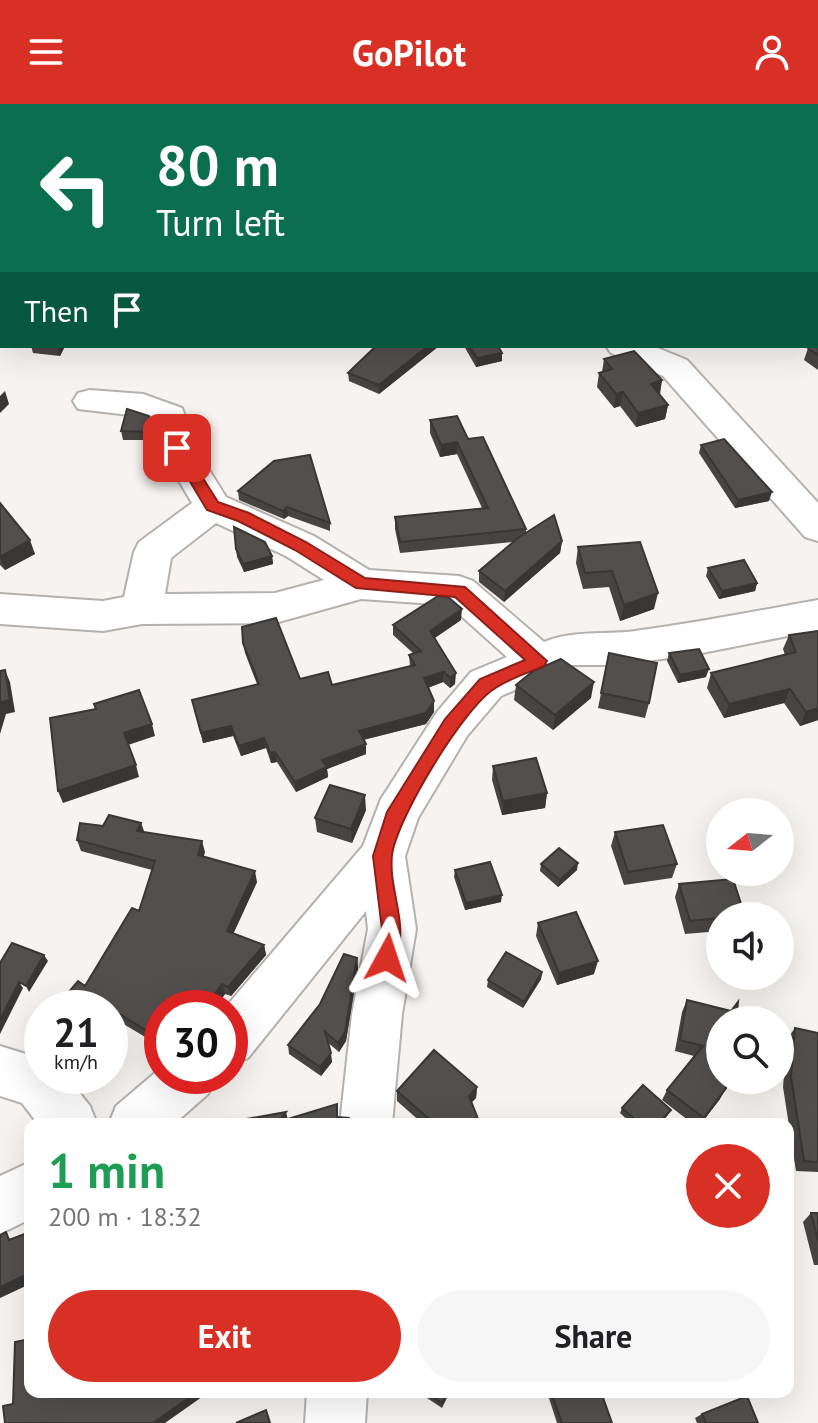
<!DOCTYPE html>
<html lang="en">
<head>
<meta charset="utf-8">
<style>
  :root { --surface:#fff; --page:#f6f6f6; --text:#202124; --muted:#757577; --accent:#d93025 }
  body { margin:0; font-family:"PT Sans",sans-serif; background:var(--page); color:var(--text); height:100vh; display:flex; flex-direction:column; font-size:30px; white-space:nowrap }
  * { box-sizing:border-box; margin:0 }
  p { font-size:26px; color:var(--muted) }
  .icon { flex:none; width:44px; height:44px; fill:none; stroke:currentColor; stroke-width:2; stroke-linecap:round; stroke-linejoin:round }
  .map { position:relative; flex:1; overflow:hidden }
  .panel { position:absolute; left:24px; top:1014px; width:770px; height:280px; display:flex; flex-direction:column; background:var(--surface); border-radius:16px; box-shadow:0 8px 32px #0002 }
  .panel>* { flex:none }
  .banner { position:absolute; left:0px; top:0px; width:818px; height:244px; box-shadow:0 8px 32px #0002; background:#0b6e4f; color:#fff; overflow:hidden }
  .needle { width:52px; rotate:253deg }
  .tools { position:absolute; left:706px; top:694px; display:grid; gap:16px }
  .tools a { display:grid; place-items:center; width:88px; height:88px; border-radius:50%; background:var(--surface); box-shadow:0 8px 32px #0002; font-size:40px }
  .speed { position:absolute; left:24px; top:886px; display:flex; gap:16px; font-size:40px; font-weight:700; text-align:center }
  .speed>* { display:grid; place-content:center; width:104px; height:104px; border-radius:50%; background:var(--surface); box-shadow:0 8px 32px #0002; line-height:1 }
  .speed small { font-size:20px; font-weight:400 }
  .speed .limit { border:12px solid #d22; background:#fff; color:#111 }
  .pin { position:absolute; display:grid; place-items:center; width:68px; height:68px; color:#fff; margin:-34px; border-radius:16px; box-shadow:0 4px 12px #0006 }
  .me { position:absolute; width:88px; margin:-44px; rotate:5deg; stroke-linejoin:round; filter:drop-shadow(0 0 6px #0008) }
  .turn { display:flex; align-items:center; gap:28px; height:168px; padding:0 24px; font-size:36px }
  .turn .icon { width:104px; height:104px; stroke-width:2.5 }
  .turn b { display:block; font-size:56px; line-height:68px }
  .then { display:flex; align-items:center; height:76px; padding:0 24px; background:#0003; gap:16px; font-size:30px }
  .round { display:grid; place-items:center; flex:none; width:84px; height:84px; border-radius:42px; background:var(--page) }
  .head { display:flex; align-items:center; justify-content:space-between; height:136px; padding:0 24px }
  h1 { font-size:48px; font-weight:700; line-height:60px; color:#1e9e55 }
  .cta { display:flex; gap:16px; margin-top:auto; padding:16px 24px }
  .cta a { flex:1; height:92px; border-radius:48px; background:var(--accent); color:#fff; font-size:32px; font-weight:700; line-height:92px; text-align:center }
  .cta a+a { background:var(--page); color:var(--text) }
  header { display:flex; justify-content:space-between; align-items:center; height:104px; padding:0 24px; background:var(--accent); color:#fff; font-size:36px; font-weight:700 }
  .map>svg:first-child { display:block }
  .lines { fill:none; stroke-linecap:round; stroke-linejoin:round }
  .minor-casing { stroke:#b5b1ae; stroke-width:4 }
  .minor { fill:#fff; fill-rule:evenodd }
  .wall { fill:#474442 }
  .shaded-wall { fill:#393736 }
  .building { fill:#524f4d; stroke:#393736; stroke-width:2 }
  .route { fill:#d93025; stroke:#8d1f18; stroke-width:2 }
</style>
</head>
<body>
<header><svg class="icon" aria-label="menu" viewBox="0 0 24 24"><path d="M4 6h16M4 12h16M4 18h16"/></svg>GoPilot<svg class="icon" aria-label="person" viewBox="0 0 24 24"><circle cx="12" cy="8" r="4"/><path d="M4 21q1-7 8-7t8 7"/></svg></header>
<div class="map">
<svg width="818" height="1319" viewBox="0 0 818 1319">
  <rect width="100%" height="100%" fill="#f7f3f0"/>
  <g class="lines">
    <!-- minor casing -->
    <g class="minor-casing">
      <path id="minor" d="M816,201H818V223H816Z
        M606,242H653L687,256L818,399V437L805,433L663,272L611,249Z
        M90,286L143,290L182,304L198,348L226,393L314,432L369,466L459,472L473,477L544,538C573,526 604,531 635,527C696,519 757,507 818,496V526L692,551L616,561H572L501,592L467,632L418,714L405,752L416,825L402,910L392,1020H340L352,910L368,825L366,807L248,954L230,961V904H225L363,742L381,695L437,608L471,568L507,553L449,501L361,495L275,519L142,520L103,527L0,520V490L103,497L124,493L134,448L139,438L192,399L162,348L153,318L138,312L78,305L73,297L78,289ZM216,419L286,452L324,476L275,489L165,490L171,454Z
        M0,942L42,955V972H66L90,1002L97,1020H38L22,999L0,992Z
        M162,963V972H216L208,990L174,1020H109L116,1002Z
        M30,1058V1115L0,1130V1072Z
        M307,1288H367L365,1319H305Z"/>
    </g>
    <!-- minor -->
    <use href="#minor" class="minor"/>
  </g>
  <!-- wall -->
  <path class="wall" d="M808,0H818V14L816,11V2H809Z
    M818,239V266L804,256L808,244Z
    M31,242H65L60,252L33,249Z
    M439,242L379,290L349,277L348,269Z
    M464,242H498L502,249V257L476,263Z
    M604,255L662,276L660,291L668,301L665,315L636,323L620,302L614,304L597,283L599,269L602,268Z
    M430,316L468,335L526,425V429L562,437L560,449L504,498L479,478V467L513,438L400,449L395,425V413L482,404L457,350L440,353L430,329Z
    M121,327L154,328L155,336H123Z
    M701,341L769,397L735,404L699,349Z
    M274,357L330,419V427L288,412L284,415L239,396L238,387Z
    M0,399L35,450L5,466L0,461Z
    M640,438L654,505L620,517L609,483L583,485L576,459L578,443Z
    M236,445L272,452L273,460L244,468L237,453Z
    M708,464L757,479L755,487L719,495L706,472Z
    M461,516L435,534L455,580L450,584L443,578L428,584L434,608L426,620L363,636L366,640V650L327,665L328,673L296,688L277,658L271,659L266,644L241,652L233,632L203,639L192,596L257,580L245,549L243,539L300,575L332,581L410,562L409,551L413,549L393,531V521Z
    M818,527V616L800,622L784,599L724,614L707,584L711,569L785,551L783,545L789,531Z
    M609,549L649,599L645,614L598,604Z
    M669,549L706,573L678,579L667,557Z
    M516,581L591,594L553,626L514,596Z
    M493,662L547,689L545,704L502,711L492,676Z
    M366,706L352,739L317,728L315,714Z
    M141,719L144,728L205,748L203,752L257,778L233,830L264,841L266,851L231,892L225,890L215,904H162V943L110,912V904H58L57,902L85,882L139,807L152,766L81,747L77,736L103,722Z
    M615,728L677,760L672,774L624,781L611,742Z
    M541,760L577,766L558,783L540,767Z
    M455,766L501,798L465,806L454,773Z
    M679,780L720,812V827L685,830L675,793Z
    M538,819L594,870L557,881L536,832Z
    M357,854L358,864L346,937L339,948L327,938L332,958L321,972L289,950L288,941Z
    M542,868L541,875L523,904L487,883L488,876Z
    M687,896L720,995L701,1020H693L662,996L667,986L694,952L675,947L682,908Z
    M795,924L818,929V1068L796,1067L783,983L787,935Z
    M477,983L476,994L472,998L480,1020H423L397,997V987Z
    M622,1004L668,1011L660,1020H632L620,1009Z
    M811,1109H818V1161H814L803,1118Z
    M418,1288H450L442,1304Z
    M547,1288H601L612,1319H557Z
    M702,1310L758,1319H697L695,1314Z"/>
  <!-- shaded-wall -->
  <path class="shaded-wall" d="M285,0H301L297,2H281Z
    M817,188H818V199L816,200Z
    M57,242H65L60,252Z
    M428,242H439L379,290V281Z
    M502,249V257L476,263L477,254Z
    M662,276L659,291L651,280Z
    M5,287L9,300L0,309V292Z
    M623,288L620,302L614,304L616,290Z
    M668,301L665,315L636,323L638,309Z
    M457,338V350L440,353L441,341Z
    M772,388L769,397L735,404L738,396Z
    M287,403L288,412L284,415L283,407Z
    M30,436L35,450L5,466L0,453Z
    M562,437L560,449L504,498L505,487Z
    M272,452L273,460L244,468L243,460Z
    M757,479L755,487L719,495L722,487Z
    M658,489L654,505L620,517L624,501Z
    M462,505L461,516L430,537V527Z
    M709,565L706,573L678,579L680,571Z
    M5,566L10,578L15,608L6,610L0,630V600Z
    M444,568L443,578L424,585V574Z
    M456,569L455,580L450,584V574Z
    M594,578L591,594L553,626L555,611Z
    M790,585L784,599L724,614L729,600Z
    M434,597V608L426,620L359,637V627Z
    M818,604V616L800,622L806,608Z
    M152,620L155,632L128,641L124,629Z
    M231,622L233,632L203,639L201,629Z
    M264,634L266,644L241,652L239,642Z
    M366,640V650L327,665L328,673L296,688L295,678L322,656Z
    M275,648L277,658L271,659L270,649Z
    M136,661L139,673L63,699L58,687Z
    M547,689L545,704L502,711L503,697Z
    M365,691L366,706L352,739L351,725Z
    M141,719L145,730L137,727Z
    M202,737L205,748L201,762L198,751Z
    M578,759L577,766L558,783L560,776Z
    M255,767L257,778L230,837L227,827Z
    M502,791L501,798L465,806L466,799Z
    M264,841L266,851L231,892L228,883Z
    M44,851L48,857L29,888L26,882Z
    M357,854L358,864L346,937L339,948L338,939Z
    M598,857L594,870L557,881L559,869Z
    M542,868L541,875L523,904L524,898Z
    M19,878L23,884L0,930V916Z
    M222,880L225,890L215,904H205Z
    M331,949L332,958L321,972L320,963Z
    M477,983L476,994L468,1002L469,992Z
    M726,984L720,995L700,1020L704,1014Z
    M286,1008L288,1016L278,1018Z
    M30,1169V1180L0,1194V1183Z
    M197,1288H209L165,1319H153Z"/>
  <!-- building -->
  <path class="building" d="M0,0H42L44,2H2V21L0,14Z
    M105,0H285L281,2H100Z
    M816,90L818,93V188H817Z
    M818,239V251L808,244L812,242H816V240Z
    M376,242H428L379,281L348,269Z
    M469,242H498L502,249L477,254Z
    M634,247L662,276L651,280L668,301L638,309L623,288L616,290L599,269L612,265L604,255Z
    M127,305L149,312L154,328L121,327Z
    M457,312L468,335L483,333L526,425L400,438L395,413L488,404L457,338L441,341L430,316Z
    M724,335L772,388L738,396L701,341Z
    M310,351L330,419L287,403L283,407L238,387L274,357Z
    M0,399L30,436L0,453Z
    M554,411L562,437L505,487L479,467L518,434Z
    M234,423L265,438L272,452L243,460L236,445Z
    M640,438L658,489L624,501L612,467L585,469L578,443Z
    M744,456L757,479L722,487L708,464Z
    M438,492L448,493L462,505L430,527L456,569L450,574L444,568L424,574L434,597L426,609L359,627L366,640L322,656L327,663L295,678L275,648L270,649L264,634L239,642L231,622L201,629L192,596L259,580L243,539L242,523L276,514L300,575L328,568L332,581L415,561L409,551L421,547L393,521Z
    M818,527V604L806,608L790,585L729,600L711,569L796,548L789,531Z
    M699,545L709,565L680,571L669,549Z
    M609,549L657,559L649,599L601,589Z
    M561,555L594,578L555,611L516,581L533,567Z
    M5,566L10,596L1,598L0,600V567Z
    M139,586L152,620L124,629L136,661L58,687L50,614L96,605L94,600Z
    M536,654L547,689L503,697L493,662Z
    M330,681L365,691L351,725L315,714Z
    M109,711L141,719L137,727L202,737L198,751L255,767L227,827L264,841L228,883L222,880L205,904H162V936L106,902L104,904H60L57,902L78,877L85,882L132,804L139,807L155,757L77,736L80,719L103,722Z
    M663,721L677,760L628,768L615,728Z
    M559,744L578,759L560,776L541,760Z
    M490,758L502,791L466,799L455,766Z
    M733,775L745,812H720V814L690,817L679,780Z
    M576,808L598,857L559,869L538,819Z
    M12,839L44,851L26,882L19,878L0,916V859Z
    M506,848L542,868L524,898L488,876Z
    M344,850L357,854L345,928L338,939L325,928L331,949L320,963L288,941L320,900Z
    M687,896L731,907L738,898L736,916H720V976H727L726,984L704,1014L667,986L703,942L680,936Z
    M795,924L818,929V1058L804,1057L791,972Z
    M434,946L477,983L469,992L480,1020H435L397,987Z
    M643,981L671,1006L658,1020H640L622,1004Z
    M337,1000V1013L349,1014L351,1020H218L286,1008L278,1018Z
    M811,1109H818V1136Z
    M6,1128L9,1136L30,1128V1169L0,1183V1131Z
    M30,1235V1288H197L153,1319H5L3,1302L13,1300L15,1238Z
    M426,1288H448L442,1299Z
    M551,1288H601L612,1319H562Z
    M747,1292L758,1319H706L702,1310Z
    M266,1306L270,1319H236Z"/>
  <!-- route -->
  <path class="route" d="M177,339L182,341L218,398L249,409L306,438L365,474L465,483L547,557L544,562C528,569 508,575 494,585C463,605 397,714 392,751C388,788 411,821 394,860L387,863L379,860L376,854L382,825L373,752L387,708L445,615L480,575L525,556L455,493L356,484L295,446L238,417L207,406L170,344Z"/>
</svg>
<div class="tools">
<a><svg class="needle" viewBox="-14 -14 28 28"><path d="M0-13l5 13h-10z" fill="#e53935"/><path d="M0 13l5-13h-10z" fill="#757577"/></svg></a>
<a><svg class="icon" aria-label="sound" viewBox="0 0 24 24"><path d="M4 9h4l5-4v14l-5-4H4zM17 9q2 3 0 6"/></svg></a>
<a><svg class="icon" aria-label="search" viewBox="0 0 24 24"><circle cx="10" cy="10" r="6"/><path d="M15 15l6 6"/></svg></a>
</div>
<div class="speed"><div>21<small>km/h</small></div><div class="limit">30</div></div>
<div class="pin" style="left:177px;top:344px;background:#d93025"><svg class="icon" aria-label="arrive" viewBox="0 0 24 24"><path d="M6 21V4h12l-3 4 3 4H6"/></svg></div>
<svg class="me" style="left:387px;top:854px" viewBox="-20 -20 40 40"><path d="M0-17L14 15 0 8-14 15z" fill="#d93025" stroke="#fff" stroke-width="4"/></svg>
<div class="banner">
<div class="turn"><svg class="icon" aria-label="left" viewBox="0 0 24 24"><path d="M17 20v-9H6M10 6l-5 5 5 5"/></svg><div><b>80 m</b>Turn left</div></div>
<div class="then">Then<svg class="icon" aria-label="arrive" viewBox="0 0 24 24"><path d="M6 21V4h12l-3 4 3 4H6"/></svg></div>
</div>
<section class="panel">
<div class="head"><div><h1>1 min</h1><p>200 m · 18:32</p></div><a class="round" style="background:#d93025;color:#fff"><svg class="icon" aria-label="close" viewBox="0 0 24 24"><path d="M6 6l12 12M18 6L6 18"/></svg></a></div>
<div class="cta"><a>Exit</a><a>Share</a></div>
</section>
</div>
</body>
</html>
